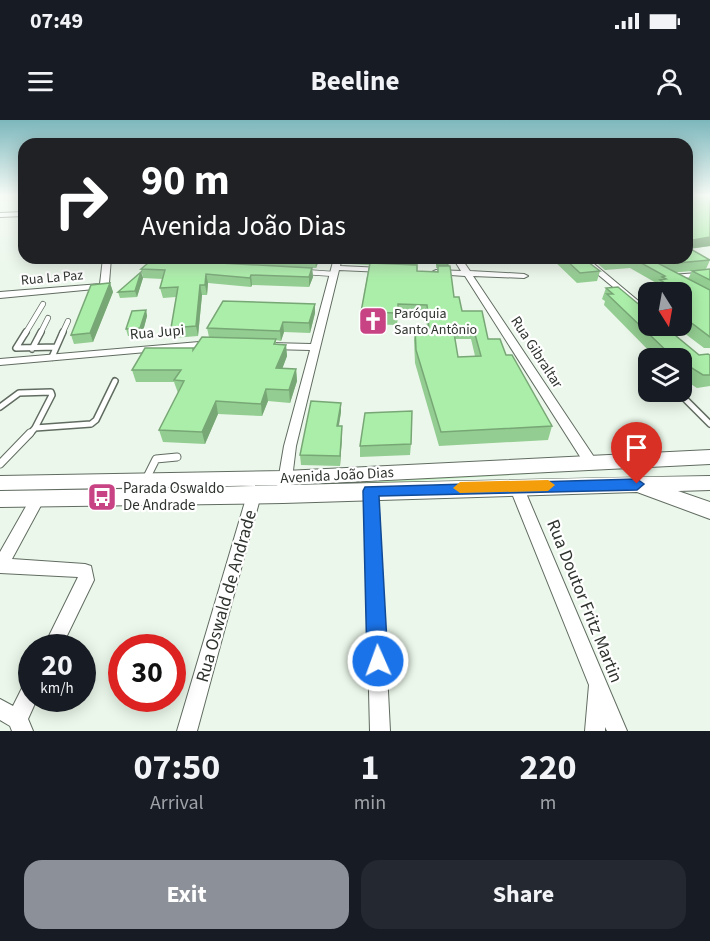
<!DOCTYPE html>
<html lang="en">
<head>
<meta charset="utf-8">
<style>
  :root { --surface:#171b24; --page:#242831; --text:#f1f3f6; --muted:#9ea1a6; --accent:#8c9099 }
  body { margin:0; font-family:"Source Sans 3",sans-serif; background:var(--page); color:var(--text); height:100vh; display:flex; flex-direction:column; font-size:22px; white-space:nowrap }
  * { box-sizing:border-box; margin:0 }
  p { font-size:20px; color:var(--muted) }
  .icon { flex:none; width:33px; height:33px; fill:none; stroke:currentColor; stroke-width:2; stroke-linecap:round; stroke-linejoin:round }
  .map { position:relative; height:611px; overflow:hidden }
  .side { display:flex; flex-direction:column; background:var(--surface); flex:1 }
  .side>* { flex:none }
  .hud { position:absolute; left:18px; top:18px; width:675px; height:126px; border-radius:18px; box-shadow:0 3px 15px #0003; background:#202124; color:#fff; overflow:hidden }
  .needle { width:39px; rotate:169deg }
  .controls { position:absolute; left:638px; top:162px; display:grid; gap:12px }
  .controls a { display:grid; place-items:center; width:54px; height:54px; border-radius:12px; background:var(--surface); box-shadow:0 3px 15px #0003; font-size:30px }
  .speed { position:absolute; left:18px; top:514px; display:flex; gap:12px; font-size:30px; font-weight:700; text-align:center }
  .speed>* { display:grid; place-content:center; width:78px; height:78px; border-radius:50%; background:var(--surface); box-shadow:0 3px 15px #0003; line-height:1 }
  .speed small { font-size:15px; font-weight:400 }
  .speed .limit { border:9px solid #d22; background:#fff; color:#111 }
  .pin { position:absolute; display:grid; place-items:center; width:51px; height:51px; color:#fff; margin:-62px -26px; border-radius:50% 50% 50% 0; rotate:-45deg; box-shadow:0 0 6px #0007 }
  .pin .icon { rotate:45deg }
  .me { position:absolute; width:66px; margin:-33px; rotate:358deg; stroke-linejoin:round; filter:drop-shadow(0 0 4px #0008) }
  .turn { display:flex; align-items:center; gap:21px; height:126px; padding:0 24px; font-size:27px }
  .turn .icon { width:78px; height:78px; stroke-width:2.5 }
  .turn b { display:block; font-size:42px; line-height:51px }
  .eta { display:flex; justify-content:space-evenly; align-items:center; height:102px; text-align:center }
  .eta b { font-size:36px; font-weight:700; line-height:42px }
  .primary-button { display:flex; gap:12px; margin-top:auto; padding:12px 24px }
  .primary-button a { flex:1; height:69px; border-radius:18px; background:var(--accent); color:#fff; font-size:24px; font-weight:700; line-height:69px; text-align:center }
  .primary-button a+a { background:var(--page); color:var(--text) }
  .status { display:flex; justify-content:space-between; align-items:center; height:42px; padding:0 30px; background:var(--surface); direction:ltr }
  .status svg { height:16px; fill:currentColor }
  header { display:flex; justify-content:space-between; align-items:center; height:78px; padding:0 24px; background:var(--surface); font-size:27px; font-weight:700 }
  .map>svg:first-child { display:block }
  .green { fill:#c3f4c1 }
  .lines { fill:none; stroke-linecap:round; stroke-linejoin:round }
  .lane-far2-casing { stroke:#616c61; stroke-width:6 }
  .lane-far1-casing { stroke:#616c61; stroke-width:8 }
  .lane-casing { stroke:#616c61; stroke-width:9 }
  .street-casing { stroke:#616c61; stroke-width:2 }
  .primary-casing { stroke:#616c61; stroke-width:2 }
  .lane-far2 { stroke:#fff; stroke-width:4.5 }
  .lane-far1 { stroke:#fff; stroke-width:5 }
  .lane { stroke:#fff; stroke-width:7 }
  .street { fill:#fff; fill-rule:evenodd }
  .primary { fill:#fff; fill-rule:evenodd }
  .wall { fill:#93cd91; fill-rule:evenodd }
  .shaded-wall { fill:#78a776 }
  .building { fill:#abeea9; stroke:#78a776; stroke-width:1.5; fill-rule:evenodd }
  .route { fill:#1a73e8; stroke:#114b97; stroke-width:1.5 }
  .slow { fill:#f59e0b }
  .labels { text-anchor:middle; stroke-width:4.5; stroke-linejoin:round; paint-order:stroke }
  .far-street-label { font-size:14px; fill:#2f342f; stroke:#fff }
  .far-poi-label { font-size:14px; fill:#2f342f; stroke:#fff; text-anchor:start }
  .street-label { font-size:15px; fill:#2f342f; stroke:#fff }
  .poi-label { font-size:15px; fill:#2f342f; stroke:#fff; text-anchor:start }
  .near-street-label { font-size:18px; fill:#2f342f; stroke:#fff }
</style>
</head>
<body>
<div class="status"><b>07:49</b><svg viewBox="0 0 49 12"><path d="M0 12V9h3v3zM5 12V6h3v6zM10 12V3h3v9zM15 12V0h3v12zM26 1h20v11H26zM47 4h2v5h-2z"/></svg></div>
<header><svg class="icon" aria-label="menu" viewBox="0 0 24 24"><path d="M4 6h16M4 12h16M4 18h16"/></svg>Beeline<svg class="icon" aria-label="person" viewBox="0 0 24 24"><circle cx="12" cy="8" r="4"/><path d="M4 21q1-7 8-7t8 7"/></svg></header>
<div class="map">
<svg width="710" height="611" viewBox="0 0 710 611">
  <rect width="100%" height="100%" fill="#ebf7ea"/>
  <!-- green -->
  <path class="green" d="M583,351L308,367L297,366L298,365Z"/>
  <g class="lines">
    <!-- lane-far2 casing -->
    <g class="lane-far2-casing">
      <path id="lane-far2" d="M86,139L99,138
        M305,152L334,154
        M25,214L43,184
        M40,214L48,198
        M62,214L68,201"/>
    </g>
    <!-- lane-far1 casing -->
    <g class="lane-far1-casing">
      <path id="lane-far1" d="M26,212L16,228L56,227
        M32,229L41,212
        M52,237L63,212
        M678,272L710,304
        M0,287L19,273L51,272L52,275L35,308
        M29,315L35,308L91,304L96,300L115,261"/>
    </g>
    <!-- lane casing -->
    <g class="lane-casing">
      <path id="lane" d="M0,344L30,313
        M146,359L156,339L177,337"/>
    </g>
    <!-- street casing -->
    <g class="street-casing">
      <path id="street" d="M24,92V96L0,97V93Z
        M103,138H111L109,163L105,168L0,178V172L100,164Z
        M334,138H342L340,146L383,148L387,150L383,152L339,150L296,326L291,367L289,371H279L277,367L284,326L310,230L270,229L265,226L270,223L311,224Z
        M453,138H461L470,151L524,154L528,156L524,158L473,156L596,340L598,343L596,346H586L465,156L436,154L432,152L436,150L461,151Z
        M578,138H587L648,189V196Z
        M710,152V156L672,159L668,157L672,155Z
        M211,221L216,224L214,226L0,245V239Z
        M516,361L521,362L523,366L627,611H607L605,607V611H585L589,565L509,366L511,362Z
        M371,366L376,367L378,371L390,611H370L364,371L366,367Z
        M254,370L259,371L261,375L197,611H177L247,375L249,371Z
        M38,373L43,374L45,378L12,439L85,444L91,446L94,460L61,528H43L78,457L0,453V432L33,374Z
        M32,560V579H37L28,599L33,611H12L10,606L0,600V579L13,586L25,562Z"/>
    </g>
    <!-- primary casing -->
    <g class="primary-casing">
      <path id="primary" d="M710,330V344L285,365L0,370V356L285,351Z
        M710,356V370L678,371L710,382V399L637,372L283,383L0,387V371C237,368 473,359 710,356Z"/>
    </g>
    <!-- lane-far2 -->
    <use href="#lane-far2" class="lane-far2"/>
    <!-- lane-far1 -->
    <use href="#lane-far1" class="lane-far1"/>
    <!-- lane -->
    <use href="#lane" class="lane"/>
    <!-- street -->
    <use href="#street" class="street"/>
    <!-- primary -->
    <use href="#primary" class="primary"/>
  </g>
  <!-- wall -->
  <path class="wall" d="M687,75H710V126L690,129L710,140L706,149H710V228H704L675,206H681V172H648V183L640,177L644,167L657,166L658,164L630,148L605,150L591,138H687ZM692,151L688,159L676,152H680Z
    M251,138H320L316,148H312L313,157L309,167L252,165L251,167L208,163L207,175H202L198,216L173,218L171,208L176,177L163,178L160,168L163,159L143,158L141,149L214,142L298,147L252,144Z
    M351,138H425V139H418L417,151H437L438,148H436V138L448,145L454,177L462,191L488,219L506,235L552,306L548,320L439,326L415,243L414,220L415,207L427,208L426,197L398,196L397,205L361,204V192L369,145L350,144ZM455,219H471L475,236L458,237Z
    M551,138H589L593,141L592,145L600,151L597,161L577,163Z
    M141,152L143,158L137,177L120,178L118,172Z
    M110,163L113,172L93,222L74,224L71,215Z
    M606,168L699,235H710V266L697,268L681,258V238H656L604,185L605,181L602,179Z
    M315,184V193L310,213L284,212L281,221L276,220V224L286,225L287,236L282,249H296L297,261L290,283L268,281L262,296L218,294L205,324L163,322L159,310L178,273L174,262H136L132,250L193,229L209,217L207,208Z
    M146,190L147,196L142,215L128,216L126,209Z
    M341,283V292L339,306L342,315L340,346L301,345L300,335Z
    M411,324L410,335L360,337V326Z"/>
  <!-- shaded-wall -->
  <path class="shaded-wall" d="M710,117V126L687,129V121Z
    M208,138H217L206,151L204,142Z
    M316,138H320L316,148L315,139Z
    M312,148L313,157L309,167V157Z
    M141,152L143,158L137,177L135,171Z
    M206,154L208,163L207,175L205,165Z
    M251,155L252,165L251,167L250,158Z
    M110,163L113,172L93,222L90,213Z
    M200,165L202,175L198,216L196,206Z
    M315,184V193L310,213L309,203Z
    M146,190L147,196L142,215L140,208Z
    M283,202L284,212L281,221L280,211Z
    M286,225L287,236L278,260L276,248Z
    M296,249L297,261L290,283L289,270Z
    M266,269L268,281L262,296L261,284Z
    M216,281L218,294L205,324L202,312Z
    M341,283V292L337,315V306Z
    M342,306V315L340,346V336Z"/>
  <!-- building -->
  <path class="building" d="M687,75H710V117L687,121Z
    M687,127L710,140L677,143L668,138H687Z
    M154,138H208L204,142L312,148L309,157L251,155L250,158L206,154L205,165H200L196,206L171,208L178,167L160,168L165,150L141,149Z
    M351,138H418L417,143L350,140Z
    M436,138H446L448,145H437Z
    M564,138H589L593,141L588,142L600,151L580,153Z
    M605,138H648L710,170V217L681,195V172H651L644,167L668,165L660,160L666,159L662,157L665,156L634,139L608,140Z
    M370,143L417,145V151L438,152V146H450L454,177H459L462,191H482L488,219H500L506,235H512L552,306L441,312L416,230L415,207L429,208L427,185L398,184V193L361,192ZM453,207H473L481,236L458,237Z
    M710,149V160L692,151Z
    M141,152L135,171L118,172Z
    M110,163L90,213L71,215L91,165Z
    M618,167L648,192V206H664L699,235L708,234L710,235V255H703L684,243L681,244V238H674L607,174H613L606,168Z
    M223,181L315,184L309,203L283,202L280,211L207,208Z
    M146,190L140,208L126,209L132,191Z
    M202,217L276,219L274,224L286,225L276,248L296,249L289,270L266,269L261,284L216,281L202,312L159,310L184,261L174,260L181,250H132L145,228H193V230Z
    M311,281L341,283L337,306H342L340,336L300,335Z
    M412,291L411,324L360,326L365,293Z"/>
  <!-- sky -->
  <linearGradient id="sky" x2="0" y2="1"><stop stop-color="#7cb7bc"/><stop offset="0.47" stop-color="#f6fbf6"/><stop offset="1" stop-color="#f6fbf6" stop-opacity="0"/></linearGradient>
  <rect width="710" height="160" fill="url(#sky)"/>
  <!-- route -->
  <path class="route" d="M637,359L644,364L637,370L379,376L388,541L385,548L378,551L370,548L367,541L363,371L365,367Z"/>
  <!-- slow -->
  <path class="slow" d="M548,360L555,365L548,371L460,373L453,368L460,362Z"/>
  <!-- icons -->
  <defs>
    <g id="church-square" transform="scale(1.5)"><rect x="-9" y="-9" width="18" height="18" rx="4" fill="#c84384" stroke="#fff"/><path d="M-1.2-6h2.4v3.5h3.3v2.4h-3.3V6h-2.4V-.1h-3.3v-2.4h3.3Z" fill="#fff"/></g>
    <g id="bus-square" transform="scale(1.5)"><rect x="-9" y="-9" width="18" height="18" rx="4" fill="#c84384" stroke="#fff"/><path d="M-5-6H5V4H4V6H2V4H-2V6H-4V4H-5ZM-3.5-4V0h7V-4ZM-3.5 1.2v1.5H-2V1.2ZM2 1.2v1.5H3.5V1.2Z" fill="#fff"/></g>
  </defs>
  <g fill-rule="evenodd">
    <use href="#church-square" x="373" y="201"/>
    <use href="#bus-square" x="102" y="377"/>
  </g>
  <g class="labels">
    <!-- far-street labels -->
    <g class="far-street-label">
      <text transform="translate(52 157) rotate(-5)" y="5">Rua La Paz</text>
    </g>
    <!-- far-poi labels -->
    <g class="far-poi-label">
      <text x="394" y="198">Paróquia<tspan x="394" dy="16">Santo Antônio</tspan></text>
    </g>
    <!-- street labels -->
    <g class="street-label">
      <text transform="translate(157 212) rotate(-5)" y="5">Rua Jupi</text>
      <text transform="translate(537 232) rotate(57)" y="5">Rua Gibraltar</text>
      <text transform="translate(337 355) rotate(-3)" y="5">Avenida João Dias</text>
    </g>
    <!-- poi labels -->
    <g class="poi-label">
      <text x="123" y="373">Parada Oswaldo<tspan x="123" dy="17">De Andrade</tspan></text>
    </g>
    <!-- near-street labels -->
    <g class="near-street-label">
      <text transform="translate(226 476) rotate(-74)" y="6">Rua Oswald de Andrade</text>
      <text transform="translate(585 481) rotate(68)" y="6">Rua Doutor Fritz Martin</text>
    </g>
  </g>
</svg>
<div class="controls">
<a><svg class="needle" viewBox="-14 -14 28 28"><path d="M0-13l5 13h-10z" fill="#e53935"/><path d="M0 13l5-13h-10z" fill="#9ea1a6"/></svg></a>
<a><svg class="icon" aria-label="layers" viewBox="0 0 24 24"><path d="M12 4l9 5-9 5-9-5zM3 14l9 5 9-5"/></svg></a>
</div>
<div class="speed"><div>20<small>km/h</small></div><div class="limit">30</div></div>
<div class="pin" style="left:637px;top:364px;background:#d93025"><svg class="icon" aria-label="arrive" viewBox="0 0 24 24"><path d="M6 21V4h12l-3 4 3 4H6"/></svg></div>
<svg class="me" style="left:378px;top:541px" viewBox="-20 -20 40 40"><circle r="17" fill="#1a73e8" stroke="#fff" stroke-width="3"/><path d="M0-11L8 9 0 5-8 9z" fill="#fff"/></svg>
<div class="hud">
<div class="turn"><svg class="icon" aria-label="right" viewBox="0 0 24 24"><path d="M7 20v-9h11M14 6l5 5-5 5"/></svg><div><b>90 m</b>Avenida João Dias</div></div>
</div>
</div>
<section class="side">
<div class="eta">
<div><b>07:50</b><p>Arrival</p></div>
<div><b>1</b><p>min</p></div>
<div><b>220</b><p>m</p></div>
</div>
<div class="primary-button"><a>Exit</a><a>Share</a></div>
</section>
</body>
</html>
